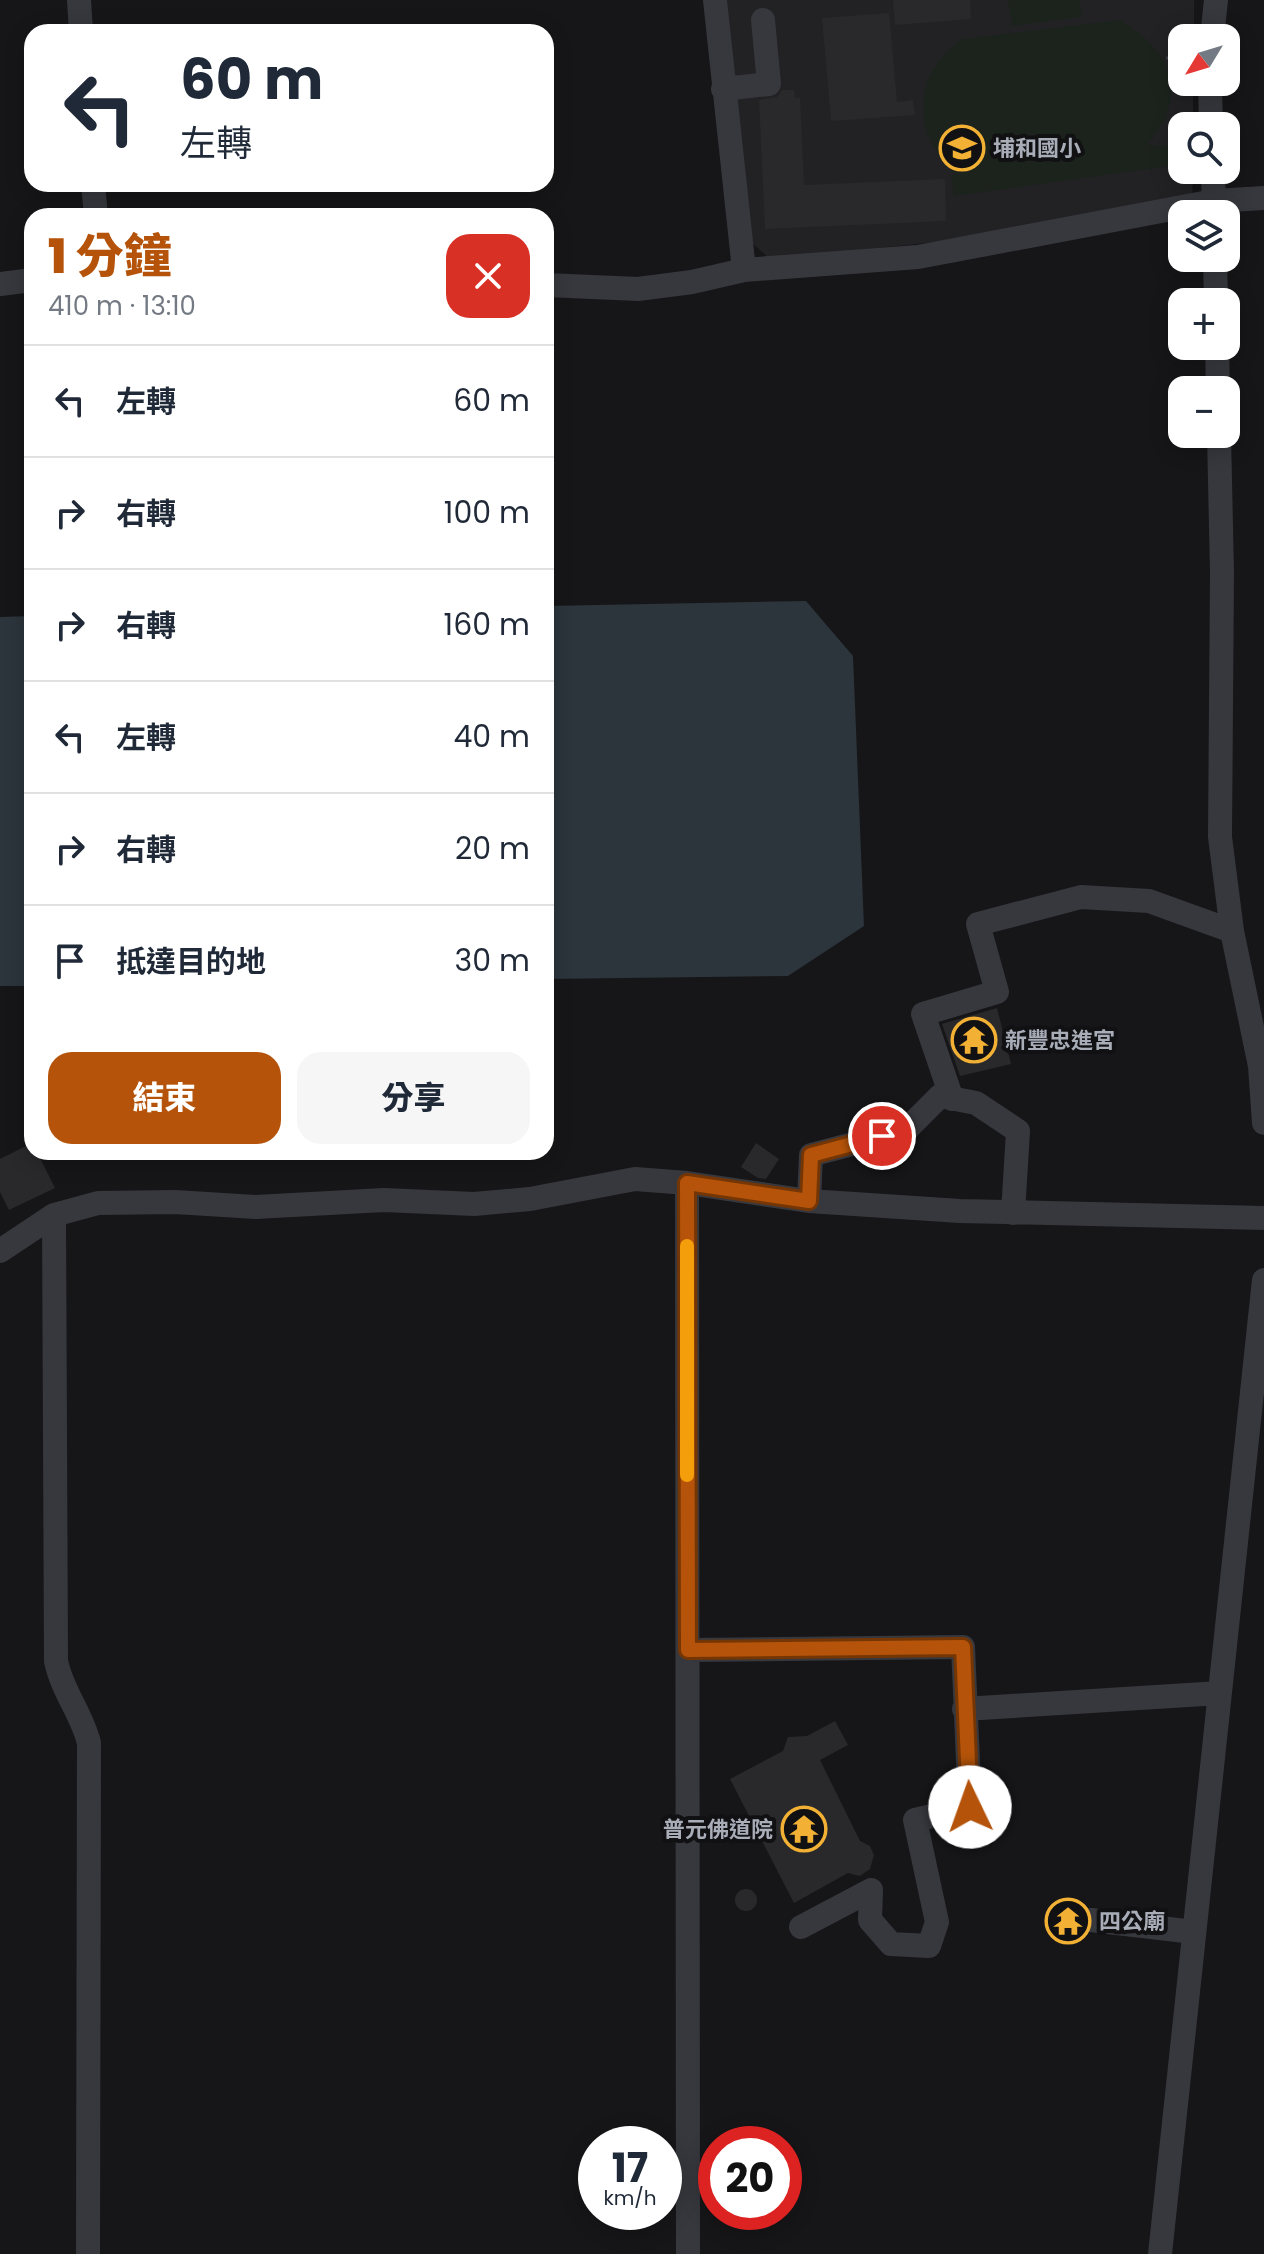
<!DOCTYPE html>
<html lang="zh-TW">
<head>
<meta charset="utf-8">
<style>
  :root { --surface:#fff; --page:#f6f6f7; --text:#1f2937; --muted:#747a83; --line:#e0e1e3; --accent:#b45309 }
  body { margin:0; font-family:Poppins,"Noto Sans TC",sans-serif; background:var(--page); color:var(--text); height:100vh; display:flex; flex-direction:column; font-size:30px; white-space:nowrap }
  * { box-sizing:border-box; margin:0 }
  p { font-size:26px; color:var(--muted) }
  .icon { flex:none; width:44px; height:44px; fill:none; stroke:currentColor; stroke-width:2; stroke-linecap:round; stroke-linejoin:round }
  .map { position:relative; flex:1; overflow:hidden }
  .side { position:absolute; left:24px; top:208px; width:530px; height:952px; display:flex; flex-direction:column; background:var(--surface); border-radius:24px; box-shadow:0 4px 20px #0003 }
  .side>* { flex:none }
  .top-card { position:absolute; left:24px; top:24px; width:530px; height:168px; border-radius:24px; box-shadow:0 4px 20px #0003; background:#fff; color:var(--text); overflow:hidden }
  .needle { width:52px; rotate:232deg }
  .buttons { position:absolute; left:1168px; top:24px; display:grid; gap:16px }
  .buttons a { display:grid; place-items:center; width:72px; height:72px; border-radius:16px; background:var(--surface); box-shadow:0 4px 20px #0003; font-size:40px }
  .speed { position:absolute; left:578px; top:2126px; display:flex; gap:16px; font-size:40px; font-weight:700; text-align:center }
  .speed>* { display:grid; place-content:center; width:104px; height:104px; border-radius:50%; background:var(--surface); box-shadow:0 4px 20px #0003; line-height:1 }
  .speed small { font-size:20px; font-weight:400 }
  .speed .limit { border:12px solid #d22; background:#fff; color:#111 }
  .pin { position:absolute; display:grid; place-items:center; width:68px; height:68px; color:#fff; margin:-34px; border:4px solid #fff; border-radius:50%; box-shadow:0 2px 8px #0007 }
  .me { position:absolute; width:88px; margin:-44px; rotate:357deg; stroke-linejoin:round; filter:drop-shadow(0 0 6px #0008) }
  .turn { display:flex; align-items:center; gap:28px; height:168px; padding:0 24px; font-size:36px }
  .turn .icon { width:104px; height:104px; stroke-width:2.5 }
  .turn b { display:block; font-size:56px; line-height:68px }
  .round { display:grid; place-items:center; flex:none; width:84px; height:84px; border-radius:24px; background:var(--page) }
  .headline { display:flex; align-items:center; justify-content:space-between; height:136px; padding:0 24px }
  h1 { font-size:48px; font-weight:800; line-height:60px; color:var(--accent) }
  .action { display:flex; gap:16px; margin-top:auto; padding:16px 24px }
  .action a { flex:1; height:92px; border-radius:24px; background:var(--accent); color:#fff; font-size:32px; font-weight:800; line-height:92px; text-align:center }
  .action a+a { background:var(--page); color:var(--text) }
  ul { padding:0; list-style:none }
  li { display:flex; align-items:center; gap:24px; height:112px; padding:0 24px; border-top:2px solid var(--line) }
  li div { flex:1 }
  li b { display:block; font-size:30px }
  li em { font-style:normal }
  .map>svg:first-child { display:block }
  .built { fill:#222225 }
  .green { fill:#1c231d }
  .water { fill:#2c353c }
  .building { fill:#29292c }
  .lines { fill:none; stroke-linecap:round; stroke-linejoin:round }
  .path { stroke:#3d3f44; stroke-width:3; stroke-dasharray:4 6; stroke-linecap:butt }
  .minor { stroke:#37383d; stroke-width:24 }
  .route-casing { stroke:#753606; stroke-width:20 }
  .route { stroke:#b45309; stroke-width:14 }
  .slow { stroke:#f59e0b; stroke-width:14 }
  .labels { text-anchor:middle; stroke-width:8; stroke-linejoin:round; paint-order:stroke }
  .poi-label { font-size:22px; font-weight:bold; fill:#a8adb8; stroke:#111113; text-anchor:start }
</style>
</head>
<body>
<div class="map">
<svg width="1264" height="2254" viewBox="0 0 1264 2254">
  <rect width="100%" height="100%" fill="#161618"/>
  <!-- built -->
  <path class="built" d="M727,0H1194V38H1182V82H1193V126H1182V170H1193L1192,201L946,241L770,259L751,242Z"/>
  <!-- green -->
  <path class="green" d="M1008,0H1079L1082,17L1012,26Z
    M1119,20C1173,50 1190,97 1147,145H1172L1171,166L954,196L951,175L956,174C911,135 911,72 963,39Z"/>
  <!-- water -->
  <path class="water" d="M806,601L853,656L864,926L788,976L546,979V606Z
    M32,616V986H0V617Z"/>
  <!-- building -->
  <path class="building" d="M893,0H970L971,19L895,25Z
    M889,13L897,102L913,100L915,115L831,121L822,18Z
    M782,90H794L795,98H800L804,185L945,179L946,221L765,229L759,100L777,97Z
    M997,1008L1011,1064L960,1076L942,1024Z
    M32,1143V1152H37L55,1188L9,1210L0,1192V1159Z
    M756,1143L779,1159L766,1179L758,1178L741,1167Z
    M835,1721L848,1745L820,1760L860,1841L870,1846L874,1855L870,1869L860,1876L848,1873L794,1903L730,1779L783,1751L788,1737L807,1736Z
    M735 1900a11 11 0 1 1 22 0a11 11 0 1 1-22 0Z"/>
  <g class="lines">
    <!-- path -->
    <path class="path" d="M1166,58H1182"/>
    <!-- minor -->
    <path class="minor" d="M79,0L81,32
      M715,0L744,270
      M1212,38L1216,0
      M1210,82L1211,126
      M723,89L769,84L763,20
      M1213,170L1214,214
      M93,184L96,216
      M1215,258L1216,302
      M0,284L32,280
      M546,285L638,289L692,282L744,270L918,257L1214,201L1264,198
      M1217,346L1218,390
      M1219,434L1222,573L1220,837L1232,931L1260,1066L1264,1123
      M952,1099L923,1014L997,992L978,924L1081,897L1149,901L1232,931
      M687,1183L688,2254
      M809,1201L811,1155L906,1130L940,1096L976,1103L1018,1131L1013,1213
      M54,1215L56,1661C62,1691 82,1714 89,1743L88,2254
      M0,1251L54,1215L98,1203L175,1202L256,1207L384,1200L474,1204L530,1199L635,1179L687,1183L809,1201L960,1211L1264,1218
      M688,1650L963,1647L970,1807L915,1820L937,1922L929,1946L891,1944L870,1920L871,1890L801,1927
      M964,1709L1220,1693
      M1091,1920L1194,1932
      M1160,2254L1264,1280"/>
  </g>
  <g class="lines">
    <!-- route casing -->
    <g class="route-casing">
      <path id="route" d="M882,1136L811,1155L809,1201L687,1183L688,1650L963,1647L970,1807"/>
    </g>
    <!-- route -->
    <use href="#route" class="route"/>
    <!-- slow -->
    <path class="slow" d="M687,1246V1475"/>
  </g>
  <!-- icons -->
  <defs>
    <g id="school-ring" transform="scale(2.3)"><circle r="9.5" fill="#111113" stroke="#f2b134" stroke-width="1.5"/><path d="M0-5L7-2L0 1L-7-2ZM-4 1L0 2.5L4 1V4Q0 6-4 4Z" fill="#f2b134"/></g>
    <g id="temple-ring" transform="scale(2.3)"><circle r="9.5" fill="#111113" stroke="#f2b134" stroke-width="1.5"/><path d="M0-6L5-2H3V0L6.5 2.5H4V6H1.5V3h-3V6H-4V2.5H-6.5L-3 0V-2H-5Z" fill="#f2b134"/></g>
  </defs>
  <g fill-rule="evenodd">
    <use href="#school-ring" x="962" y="148"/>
    <use href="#temple-ring" x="974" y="1040"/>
    <use href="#temple-ring" x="804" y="1829"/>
    <use href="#temple-ring" x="1068" y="1921"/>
  </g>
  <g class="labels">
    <!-- poi labels -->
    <g class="poi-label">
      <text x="993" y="156">埔和國小</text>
      <text x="1005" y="1048">新豐忠進宮</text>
      <text x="773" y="1837" text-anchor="end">普元佛道院</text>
      <text x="1099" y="1929">四公廟</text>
    </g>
  </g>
</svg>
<div class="buttons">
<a><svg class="needle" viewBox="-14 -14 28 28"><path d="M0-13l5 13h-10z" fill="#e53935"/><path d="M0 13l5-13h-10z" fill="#747a83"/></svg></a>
<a><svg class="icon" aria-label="search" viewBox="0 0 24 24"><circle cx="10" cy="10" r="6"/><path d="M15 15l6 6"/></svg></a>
<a><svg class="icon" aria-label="layers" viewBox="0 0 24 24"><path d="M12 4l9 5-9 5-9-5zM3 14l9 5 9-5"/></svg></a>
<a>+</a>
<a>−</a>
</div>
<div class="speed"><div>17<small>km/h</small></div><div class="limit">20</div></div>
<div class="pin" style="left:882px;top:1136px;background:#d93025"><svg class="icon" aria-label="arrive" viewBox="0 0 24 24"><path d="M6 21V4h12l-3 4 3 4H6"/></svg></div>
<svg class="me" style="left:970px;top:1807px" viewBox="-20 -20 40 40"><circle r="19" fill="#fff"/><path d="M0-13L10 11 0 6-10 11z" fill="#b45309"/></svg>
<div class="top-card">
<div class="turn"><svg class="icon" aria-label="left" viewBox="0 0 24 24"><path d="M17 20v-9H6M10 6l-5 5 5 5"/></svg><div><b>60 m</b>左轉</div></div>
</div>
<section class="side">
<div class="headline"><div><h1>1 分鐘</h1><p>410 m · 13:10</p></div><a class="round" style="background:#d93025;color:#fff"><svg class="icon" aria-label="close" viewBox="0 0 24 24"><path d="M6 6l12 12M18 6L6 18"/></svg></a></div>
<ul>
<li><svg class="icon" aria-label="left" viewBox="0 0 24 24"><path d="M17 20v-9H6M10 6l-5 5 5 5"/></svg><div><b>左轉</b></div><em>60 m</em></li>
<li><svg class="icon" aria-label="right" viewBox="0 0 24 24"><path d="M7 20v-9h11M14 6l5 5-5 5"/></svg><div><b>右轉</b></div><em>100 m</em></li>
<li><svg class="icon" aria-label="right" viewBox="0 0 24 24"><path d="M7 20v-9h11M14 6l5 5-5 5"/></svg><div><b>右轉</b></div><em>160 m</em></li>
<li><svg class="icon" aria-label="left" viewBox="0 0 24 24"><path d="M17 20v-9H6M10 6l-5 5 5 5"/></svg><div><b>左轉</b></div><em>40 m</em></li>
<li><svg class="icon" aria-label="right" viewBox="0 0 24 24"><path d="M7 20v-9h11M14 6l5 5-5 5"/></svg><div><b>右轉</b></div><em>20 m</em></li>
<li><svg class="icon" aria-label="arrive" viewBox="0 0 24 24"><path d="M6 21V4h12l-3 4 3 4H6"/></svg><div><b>抵達目的地</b></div><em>30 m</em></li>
</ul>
<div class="action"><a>結束</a><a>分享</a></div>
</section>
</div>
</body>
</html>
